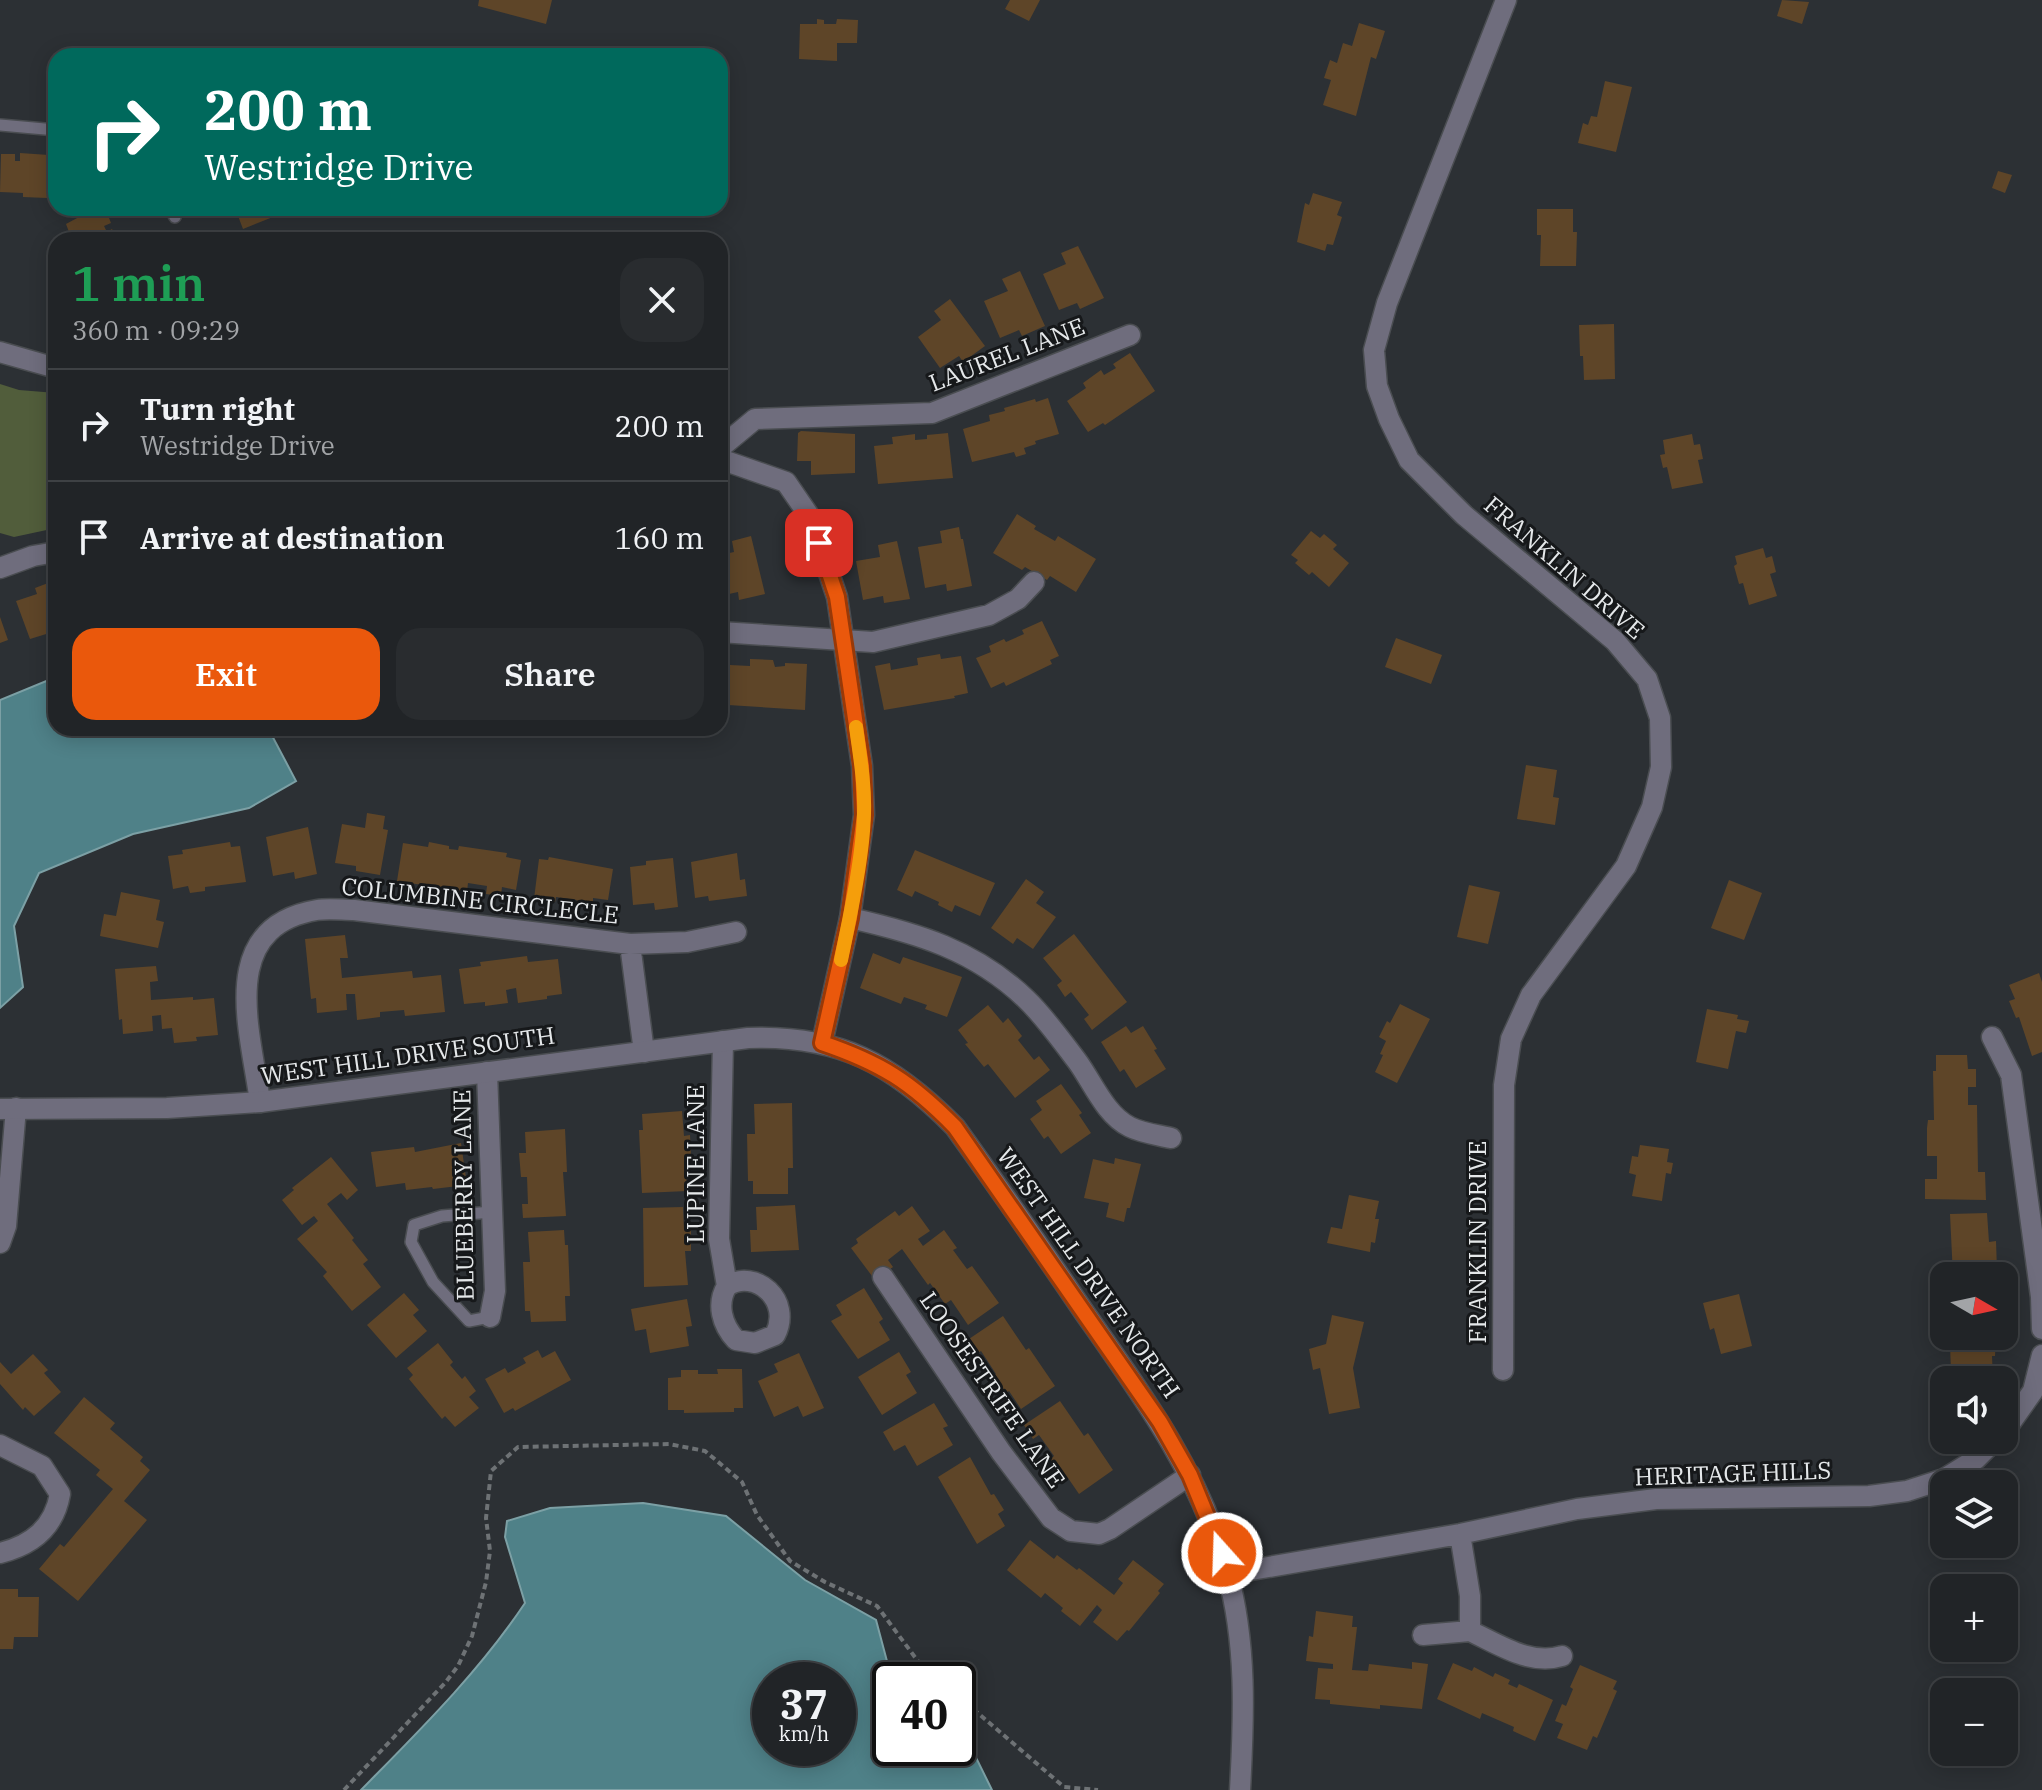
<!DOCTYPE html>
<html lang="en">
<head>
<meta charset="utf-8">
<style>
  :root { --surface:#212427; --page:#292c2f; --text:#f1f3f6; --muted:#a2a4a7; --line:#3e4144; --accent:#ea580c }
  body { margin:0; font-family:"IBM Plex Serif",serif; background:var(--page); color:var(--text); height:100vh; display:flex; flex-direction:column; font-size:30px; white-space:nowrap }
  * { box-sizing:border-box; margin:0 }
  p { font-size:26px; color:var(--muted) }
  .icon { flex:none; width:44px; height:44px; fill:none; stroke:currentColor; stroke-width:2; stroke-linecap:round; stroke-linejoin:round }
  .map { position:relative; flex:1; overflow:hidden }
  .sheet { position:absolute; left:48px; top:232px; width:680px; height:504px; display:flex; flex-direction:column; background:var(--surface); border-radius:24px; box-shadow:0 4px 20px #0003,0 0 0 2px var(--line) }
  .sheet>* { flex:none }
  .banner { position:absolute; left:48px; top:48px; width:680px; height:168px; border-radius:24px; box-shadow:0 4px 20px #0003,0 0 0 2px var(--line); background:#00695c; color:#fff; overflow:hidden }
  .needle { width:52px; rotate:99deg }
  .buttons { position:absolute; left:1930px; top:1262px; display:grid; gap:16px }
  .buttons a { display:grid; place-items:center; width:88px; height:88px; border-radius:16px; background:var(--surface); box-shadow:0 4px 20px #0003,0 0 0 2px var(--line); font-size:40px }
  .speed { position:absolute; left:752px; top:1662px; display:flex; gap:16px; font-size:40px; font-weight:700; text-align:center }
  .speed>* { display:grid; place-content:center; width:104px; height:104px; border-radius:50%; background:var(--surface); box-shadow:0 4px 20px #0003,0 0 0 2px var(--line); line-height:1 }
  .speed small { font-size:20px; font-weight:400 }
  .speed .limit { border:4px solid #111; border-radius:12px; background:#fff; color:#111 }
  .pin { position:absolute; display:grid; place-items:center; width:68px; height:68px; color:#fff; margin:-34px; border-radius:16px; box-shadow:0 4px 12px #0006 }
  .me { position:absolute; width:88px; margin:-44px; rotate:340deg; stroke-linejoin:round; filter:drop-shadow(0 0 6px #0008) }
  .turn { display:flex; align-items:center; gap:28px; height:168px; padding:0 24px; font-size:36px }
  .turn .icon { width:104px; height:104px; stroke-width:2.5 }
  .turn b { display:block; font-size:56px; line-height:68px }
  .round { display:grid; place-items:center; flex:none; width:84px; height:84px; border-radius:24px; background:var(--page) }
  .head { display:flex; align-items:center; justify-content:space-between; height:136px; padding:0 24px }
  h1 { font-size:48px; font-weight:600; line-height:60px; color:#1e9e55 }
  .button { display:flex; gap:16px; margin-top:auto; padding:16px 24px }
  .button a { flex:1; height:92px; border-radius:24px; background:var(--accent); color:#fff; font-size:32px; font-weight:600; line-height:92px; text-align:center }
  .button a+a { background:var(--page); color:var(--text) }
  ul { padding:0; list-style:none }
  li { display:flex; align-items:center; gap:24px; height:112px; padding:0 24px; border-top:2px solid var(--line) }
  li div { flex:1 }
  li b { display:block; font-size:30px }
  li em { font-style:normal }
  .map>svg:first-child { display:block }
  .forest { fill:#515d3b }
  .water { fill:#4f8188; stroke:#7ca0a5; stroke-width:2; fill-rule:evenodd }
  .building { fill:#5e4528 }
  .lines { fill:none; stroke-linecap:round; stroke-linejoin:round }
  .service-casing { stroke:#4a4d51; stroke-width:14 }
  .minor-casing { stroke:#4a4d51; stroke-width:23 }
  .tertiary-casing { stroke:#4a4d51; stroke-width:23 }
  .path { stroke:#6e7275; stroke-width:4; stroke-dasharray:6 4; stroke-linecap:butt }
  .service { stroke:#6f6d7d; stroke-width:11 }
  .minor { stroke:#6f6d7d; stroke-width:20 }
  .tertiary { stroke:#6f6d7d; stroke-width:20 }
  .route-casing { stroke:#983908; stroke-width:20 }
  .route { stroke:#ea580c; stroke-width:14 }
  .slow { stroke:#f59e0b; stroke-width:14 }
  .labels { text-anchor:middle; stroke-width:6; stroke-linejoin:round; paint-order:stroke }
  .street-label { font-size:24px; fill:#e5e8ea; stroke:#16181a }
</style>
</head>
<body>
<div class="map">
<svg width="2042" height="1790" viewBox="0 0 2042 1790">
  <rect width="100%" height="100%" fill="#2c3034"/>
  <!-- forest -->
  <path class="forest" d="M0,384L19,390L56,393V528L14,537L0,533Z"/>
  <!-- water -->
  <path class="water" d="M56,677V728H268L296,781L249,808L133,834L39,873L14,926L23,987L0,1008V700Z
    M643,1503L726,1516L805,1580L876,1620L888,1665L910,1680H890V1748H958V1721L992,1790H361C419,1731 479,1672 525,1603L505,1537L507,1521L550,1508ZM770,1680H838V1748H770Z"/>
  <!-- building -->
  <path class="building" d="M479,0H552L546,24L478,6Z
    M1010,0H1040L1029,21L1005,9Z
    M1782,0L1809,2L1802,24L1777,16Z
    M817,19L824,20V24H836L837,19L858,20L857,43H837V61L799,59L800,24H817Z
    M1359,23L1385,31L1376,59L1371,57L1356,116L1323,105L1331,80L1324,78L1330,60L1337,63L1343,43L1352,46Z
    M1605,81L1632,87L1616,152L1578,143L1583,123L1588,125L1591,116L1597,117Z
    M20,153L49,155L47,198L23,197V193L0,192L1,154H15V161H20Z
    M1998,171L2012,175L2005,193L1992,188Z
    M1313,193L1342,202L1337,215L1342,217L1333,245L1327,244L1325,251L1297,242L1305,203L1309,205Z
    M75,208H105L111,223L104,226L107,232L112,229L117,240H72L66,224L79,217Z
    M235,208H275L278,215L243,229Z
    M1537,209H1573V232H1577L1576,266H1540L1541,235H1537Z
    M1078,246L1104,298L1080,309L1077,303L1059,310L1043,274L1066,264L1061,253Z
    M1020,271L1045,326L1022,336L1019,330L1000,338L984,301L1008,291L1002,279Z
    M950,299L985,346L963,362L959,356L940,368L918,337L941,320L934,311Z
    M1614,324L1615,379L1584,380L1583,356H1580L1579,325Z
    M1130,353L1155,391L1105,425L1103,423L1088,432L1067,401L1086,388L1083,383L1101,370L1104,375L1116,368L1113,364Z
    M1048,398L1059,434L1035,441L1036,444L1024,448L1026,454L1016,457L1014,452L972,462L963,429L990,421L989,415L1005,411L1004,408L1035,399L1036,402Z
    M801,431L855,434V473L811,475V461H797L798,433Z
    M948,433L953,478L878,484L874,446L893,444L892,437L915,434V440L927,439V435Z
    M1692,434L1694,445L1700,444L1703,459L1698,460L1703,483L1672,489L1667,467L1663,468L1660,455L1665,454L1663,440Z
    M1017,514L1036,526L1034,529L1055,541L1058,536L1096,559L1076,592L1050,576L1047,580L1025,567L1022,570L993,553Z
    M959,527L961,539H963L972,586L947,591L946,584L925,588L918,547L942,543L940,531Z
    M1311,531L1320,538L1324,534L1337,545L1333,549L1349,563L1329,587L1312,572L1309,575L1295,563L1298,560L1291,555Z
    M751,536L765,594L739,600L738,592L720,596V555L734,552L732,541Z
    M897,541L910,599L884,603L883,596L863,600L856,561L880,557L878,545Z
    M1763,548L1766,558L1772,556L1776,572L1770,574L1777,596L1749,605L1743,583L1739,584L1734,566L1737,564L1735,556Z
    M56,580V631L30,639L16,601L37,594L35,588Z
    M0,617L8,640L0,643Z
    M1042,621L1059,656L1050,660L1052,664L1006,686L1004,682L991,688L976,658L991,652L989,646L1004,639L1006,642L1024,634L1022,630Z
    M1396,638L1442,655L1431,684L1385,667Z
    M940,654L941,659L961,656L968,693L954,696L955,698L884,710L875,666L890,663L891,670L918,665L917,658Z
    M750,659L773,660L775,667L785,666V663L807,664L805,710L728,705L730,665L750,666Z
    M1526,765L1557,770L1553,797L1559,798L1555,825L1517,819Z
    M367,813L385,816L383,829L388,830L380,875L356,871V866L335,863L342,824L365,828Z
    M308,827L317,874L295,879L294,872L273,876L266,837Z
    M230,842L231,847L240,846L246,882L205,887V891L190,893L188,886L173,889L168,856L183,854L182,850Z
    M429,842L449,846V849L458,850L459,846L507,853L506,857L521,860L516,890L502,887L501,896L486,894L487,886L468,883L467,892L397,881L403,843L428,847Z
    M915,850L995,883L980,916L955,905L952,912L938,905L939,902L915,891L912,897L897,890Z
    M737,853L740,880L745,879L747,896L709,901L708,896L695,898L691,862Z
    M549,857L613,869L608,900L593,898V906L576,904L577,900L556,897L555,902L534,899L539,859L548,860Z
    M673,858L678,907L655,910L654,903L633,905L630,867L646,865V861Z
    M1026,879L1044,892L1036,903L1056,917L1033,949L1017,938L1013,944L991,928Z
    M1729,880L1762,893L1744,940L1711,928Z
    M1469,885L1500,892L1488,944L1457,937Z
    M121,892L160,900L156,920L164,922L158,948L100,936L104,914L116,916Z
    M1074,934L1127,1002L1092,1030L1084,1019L1089,1015L1071,992L1065,997L1057,985L1062,981L1043,958Z
    M345,935L348,958H340L342,978L412,971L413,978L441,975L445,1012L405,1016L404,1010L380,1012V1017L357,1020L355,994H346L347,1010L317,1013L316,998L311,999L305,939Z
    M873,953L900,964L903,957L962,977L947,1017L925,1009L927,1005L904,997L901,1004L860,988Z
    M527,956L528,962L558,959L562,994L547,996V999L518,1003L516,988L506,990L508,1003L485,1006V1002L464,1004L459,969L481,966L480,962Z
    M156,966L158,981L150,982L151,1000L193,997V1000L214,998L218,1035L196,1037L197,1041L174,1043L172,1028L162,1029L161,1015L152,1016L153,1031L123,1034L122,1019L119,1020L115,969Z
    M2039,973L2042,982V1052L2032,1056L2019,1017L2016,1018L2009,1001L2015,999L2009,985Z
    M1400,1004L1430,1019L1397,1083L1375,1072L1383,1055L1380,1054L1386,1041L1379,1037L1387,1021L1390,1023Z
    M988,1005L1003,1023L1008,1018L1022,1036L1018,1040L1034,1060L1039,1056L1050,1070L1015,1098L988,1064L984,1067L965,1044L968,1043L958,1030Z
    M1707,1009L1738,1015L1737,1019L1749,1021L1746,1033L1736,1031L1728,1069L1696,1062Z
    M1126,1026L1131,1033L1143,1026L1157,1049L1154,1050L1166,1069L1136,1088L1124,1069L1120,1072L1101,1042Z
    M1936,1055H1967L1968,1069H1976V1087H1968V1105H1977L1978,1172H1985L1986,1200L1925,1199V1179H1937V1156H1927V1128L1928,1120H1934L1933,1071H1936Z
    M1061,1084L1082,1113L1079,1115L1091,1133L1061,1154L1048,1136L1044,1139L1030,1119L1042,1110L1036,1101Z
    M792,1103L793,1168H788V1194H753V1181H748L747,1134H755L754,1104Z
    M682,1111L684,1136L690,1135L691,1157L684,1158L688,1191L642,1193L639,1130H643L642,1114Z
    M565,1129L567,1172H563L566,1216L523,1218L522,1204H528L527,1177H521L519,1153H526L525,1132Z
    M461,1143L467,1185L433,1189L432,1187L406,1190L405,1183L376,1187L371,1152L414,1147L415,1152Z
    M1640,1145L1669,1149L1667,1162L1673,1163L1671,1174L1666,1173L1662,1201L1632,1196L1636,1175L1629,1173L1632,1156L1638,1157Z
    M331,1157L358,1190L347,1200L341,1193L327,1204L354,1238L352,1240L368,1260L363,1264L381,1287L352,1311L323,1276L327,1272L297,1239L318,1221L314,1216L302,1225L282,1200L294,1190L292,1188Z
    M1115,1158L1141,1164L1130,1208H1127L1124,1222L1106,1217L1109,1203L1084,1198L1093,1159L1114,1164Z
    M1349,1195L1379,1201L1375,1219H1379L1375,1243L1371,1242L1370,1252L1327,1243L1331,1227L1342,1229Z
    M795,1205L799,1250L751,1252L750,1230H757L756,1207Z
    M912,1206L930,1231L918,1239L923,1246L944,1230L957,1248L953,1250L967,1269L972,1266L999,1303L968,1325L951,1300L945,1304L930,1283L928,1285L902,1249L888,1260L893,1267L875,1280L851,1248L858,1243L856,1239L895,1211L899,1216Z
    M683,1207L684,1230H691V1251H685L688,1285L644,1287L643,1208Z
    M1987,1213L1989,1242L1996,1241L1997,1270H1991L1992,1276H1953L1950,1214Z
    M564,1230L565,1245H568L570,1296H565L566,1321L531,1322L530,1311H525L523,1262H530L528,1232Z
    M864,1288L883,1319L879,1322L890,1340L858,1359L831,1321L842,1315L836,1305Z
    M404,1293L419,1310L413,1315L427,1331L396,1358L367,1325Z
    M1739,1294L1752,1346L1721,1354L1714,1328L1710,1330L1703,1303Z
    M687,1299L692,1326L686,1327L689,1346L650,1353L646,1329L635,1331L631,1309Z
    M1332,1315L1364,1322L1353,1368L1360,1408L1329,1414L1320,1368L1313,1370L1309,1349L1326,1344Z
    M1003,1316L1026,1350L1029,1348L1055,1386L1021,1409L1009,1391L1003,1395L991,1377L996,1374L981,1351L975,1355L966,1341Z
    M1958,1336H1996L1995,1356H1992L1993,1380H1955L1954,1372H1951L1950,1344L1958,1343Z
    M438,1343L453,1362L450,1365L462,1379L465,1376L476,1391L469,1397L479,1408L455,1427L445,1416L442,1419L409,1379L413,1375L407,1368Z
    M538,1350L542,1358L555,1351L571,1380L515,1411L513,1408L504,1413L485,1379L505,1368L508,1373L526,1363L523,1358Z
    M899,1352L911,1372L906,1375L917,1393L882,1415L858,1377Z
    M799,1353L824,1408L803,1417L798,1406L774,1417L758,1381L778,1372L774,1364Z
    M33,1354L48,1370L44,1373L61,1392L34,1416L25,1407L23,1410L0,1384V1362L11,1374Z
    M717,1369H742L743,1408H734V1412L684,1413V1410H668V1378L681,1377V1370H698V1374H718Z
    M84,1397L115,1423L110,1429L143,1457L140,1461L150,1470L124,1501L147,1520L78,1601L39,1569L60,1544L64,1547L113,1489L96,1475L100,1470L54,1433Z
    M1060,1401L1084,1436L1088,1433L1113,1470L1079,1494L1068,1478L1062,1482L1048,1461L1054,1456L1039,1435L1033,1439L1024,1425Z
    M934,1403L948,1426L943,1428L953,1445L917,1466L905,1445L894,1451L883,1432Z
    M970,1457L991,1495L994,1494L1004,1510L998,1514L1005,1526L977,1544L938,1477Z
    M1030,1540L1054,1559L1057,1555L1077,1570L1079,1568L1114,1595L1123,1583L1118,1579L1133,1560L1164,1584L1158,1591L1160,1593L1129,1631L1127,1630L1117,1641L1093,1622L1102,1610L1097,1605L1080,1626L1061,1611L1063,1608L1045,1593L1041,1598L1007,1570Z
    M0,1589H18V1597H39L38,1637H14L13,1649H0Z
    M1316,1611L1353,1616L1352,1627H1357L1352,1670L1368,1671L1369,1664L1412,1669V1662L1428,1664L1422,1709L1380,1705V1709L1330,1704V1700L1315,1699L1318,1668L1333,1669V1664L1306,1661L1309,1636L1313,1637Z
    M1453,1663L1472,1671L1474,1667L1493,1677L1495,1673L1510,1680L1508,1684L1517,1688L1519,1684L1553,1700L1535,1741L1513,1731L1514,1727L1482,1713L1480,1719L1437,1699Z
    M1580,1665L1617,1681L1613,1689L1617,1691L1597,1738L1593,1736L1587,1750L1557,1738L1563,1724L1555,1721L1562,1704L1566,1706L1573,1689L1570,1687Z"/>
  <g class="lines">
    <!-- service casing -->
    <g class="service-casing">
      <path id="service" d="M0,125L56,130
        M170,208L175,217
        M490,1317L469,1321L433,1282L411,1242L414,1225L442,1216L492,1212"/>
    </g>
    <!-- minor casing -->
    <g class="minor-casing">
      <path id="minor" d="M720,448L755,419L932,413L1130,335
        M0,568L33,556L56,552
        M720,632L873,642L989,615L1018,599L1034,582
        M850,918C917,933 975,950 1026,999C1044,1016 1061,1040 1077,1061C1092,1081 1105,1115 1130,1127C1142,1133 1158,1135 1171,1138
        M630,944L687,942L736,932
        M1992,1037L2011,1075L2041,1297L2042,1329
        M723,1041L719,1239L727,1286C716,1304 722,1325 736,1340L755,1343L775,1335C793,1300 755,1268 727,1286
        M487,1072L495,1291L490,1317
        M260,1102C251,1032 215,927 317,910C329,908 342,910 354,910L630,944L644,1052
        M0,1243L6,1226L16,1108
        M883,1277L1001,1452L1051,1518L1071,1531L1099,1534L1110,1529L1190,1475
        M1503,1370L1504,1085L1511,1039L1531,995L1626,866L1652,807L1661,767L1660,718L1647,679L1615,641L1464,515L1409,460L1389,419L1377,386L1374,350L1387,303L1506,0
        M2004,1432L2033,1391L2042,1355
        M0,1445L42,1466L60,1494C54,1528 32,1545 0,1553
        M1460,1534L1470,1596V1631C1498,1644 1530,1666 1562,1656
        M1228,1574L1460,1534L1577,1509L1656,1499L1869,1496L1907,1491L1944,1479L1976,1459L1995,1440
        M1423,1635L1470,1631"/>
    </g>
    <!-- tertiary casing -->
    <g class="tertiary-casing">
      <path id="tertiary" d="M0,352L56,368
        M720,459L786,482L810,517L837,597L862,766L864,815L850,918L822,1043
        M0,1109L167,1108L260,1102L748,1038C839,1035 892,1063 955,1127C999,1188 1042,1250 1084,1312C1141,1393 1201,1475 1227,1572C1247,1643 1244,1717 1240,1790"/>
    </g>
    <!-- path -->
    <path class="path" d="M958,1696L1064,1787L1098,1790
      M344,1790L445,1683L458,1666L472,1636L486,1582L490,1551L486,1518L491,1471L518,1447L669,1444L705,1451L742,1482L757,1515L790,1561L825,1582L877,1606L923,1668L938,1680"/>
    <!-- service -->
    <use href="#service" class="service"/>
    <!-- minor -->
    <use href="#minor" class="minor"/>
    <!-- tertiary -->
    <use href="#tertiary" class="tertiary"/>
  </g>
  <g class="lines">
    <!-- route casing -->
    <g class="route-casing">
      <path id="route" d="M819,543L837,597L862,766L864,815L850,918L822,1043C881,1063 911,1082 955,1127L1160,1422L1190,1475L1222,1553"/>
    </g>
    <!-- route -->
    <use href="#route" class="route"/>
    <!-- slow -->
    <path class="slow" d="M841,960C850,916 863,857 864,813C865,785 860,756 856,727"/>
  </g>
  <g class="labels">
    <!-- street labels -->
    <g class="street-label">
      <text transform="translate(1007 355) rotate(-21)" y="8">LAUREL LANE</text>
      <text transform="translate(1564 568) rotate(41)" y="8">FRANKLIN DRIVE</text>
      <text transform="translate(480 901) rotate(6)" y="8">COLUMBINE CIRCLECLE</text>
      <text transform="translate(408 1056) rotate(-8)" y="8">WEST HILL DRIVE SOUTH</text>
      <text transform="translate(696 1164) rotate(-90)" y="8">LUPINE LANE</text>
      <text transform="translate(464 1195) rotate(-91)" y="8">BLUEBERRY LANE</text>
      <text transform="translate(1478 1242) rotate(-90)" y="8">FRANKLIN DRIVE</text>
      <text transform="translate(1088 1273) rotate(55)" y="8">WEST HILL DRIVE NORTH</text>
      <text transform="translate(992 1390) rotate(55)" y="8">LOOSESTRIFE LANE</text>
      <text transform="translate(1733 1474) rotate(-2)" y="8">HERITAGE HILLS</text>
    </g>
  </g>
</svg>
<div class="buttons">
<a><svg class="needle" viewBox="-14 -14 28 28"><path d="M0-13l5 13h-10z" fill="#e53935"/><path d="M0 13l5-13h-10z" fill="#a2a4a7"/></svg></a>
<a><svg class="icon" aria-label="sound" viewBox="0 0 24 24"><path d="M4 9h4l5-4v14l-5-4H4zM17 9q2 3 0 6"/></svg></a>
<a><svg class="icon" aria-label="layers" viewBox="0 0 24 24"><path d="M12 4l9 5-9 5-9-5zM3 14l9 5 9-5"/></svg></a>
<a>+</a>
<a>−</a>
</div>
<div class="speed"><div>37<small>km/h</small></div><div class="limit">40</div></div>
<div class="pin" style="left:819px;top:543px;background:#d93025"><svg class="icon" aria-label="arrive" viewBox="0 0 24 24"><path d="M6 21V4h12l-3 4 3 4H6"/></svg></div>
<svg class="me" style="left:1222px;top:1553px" viewBox="-20 -20 40 40"><circle r="17" fill="#ea580c" stroke="#fff" stroke-width="3"/><path d="M0-11L8 9 0 5-8 9z" fill="#fff"/></svg>
<div class="banner">
<div class="turn"><svg class="icon" aria-label="right" viewBox="0 0 24 24"><path d="M7 20v-9h11M14 6l5 5-5 5"/></svg><div><b>200 m</b>Westridge Drive</div></div>
</div>
<section class="sheet">
<div class="head"><div><h1>1 min</h1><p>360 m · 09:29</p></div><a class="round"><svg class="icon" aria-label="close" viewBox="0 0 24 24"><path d="M6 6l12 12M18 6L6 18"/></svg></a></div>
<ul>
<li><svg class="icon" aria-label="right" viewBox="0 0 24 24"><path d="M7 20v-9h11M14 6l5 5-5 5"/></svg><div><b>Turn right</b><p>Westridge Drive</p></div><em>200 m</em></li>
<li><svg class="icon" aria-label="arrive" viewBox="0 0 24 24"><path d="M6 21V4h12l-3 4 3 4H6"/></svg><div><b>Arrive at destination</b></div><em>160 m</em></li>
</ul>
<div class="button"><a>Exit</a><a>Share</a></div>
</section>
</div>
</body>
</html>
